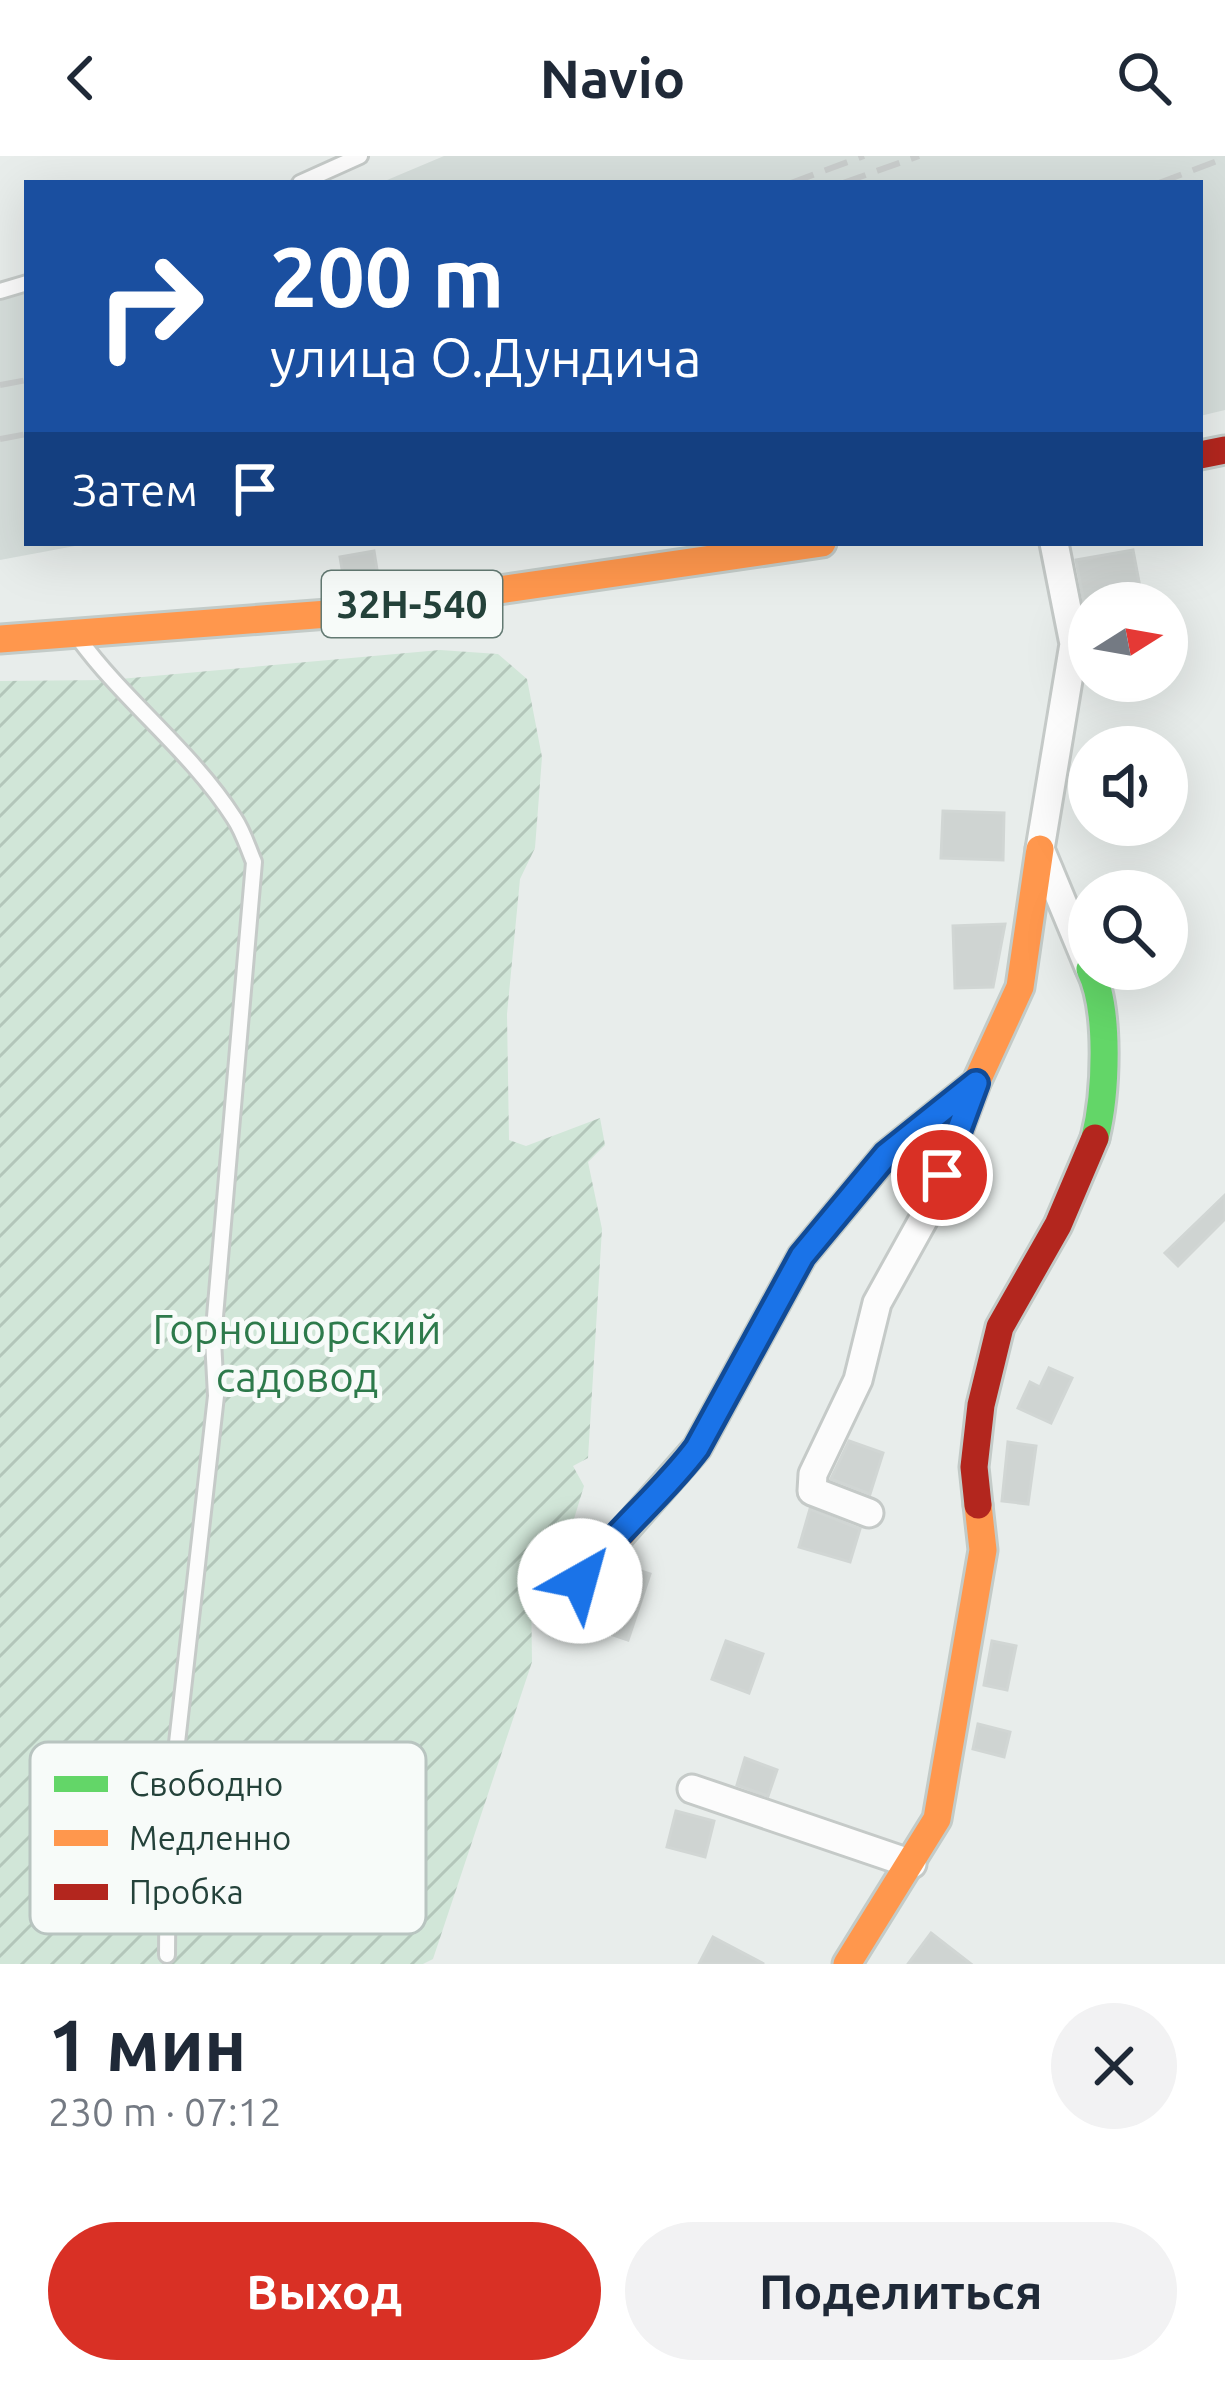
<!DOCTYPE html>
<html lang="ru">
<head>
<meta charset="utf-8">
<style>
  :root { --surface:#fff; --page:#f2f2f3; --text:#1f2937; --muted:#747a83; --accent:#d93025 }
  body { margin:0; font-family:Ubuntu,sans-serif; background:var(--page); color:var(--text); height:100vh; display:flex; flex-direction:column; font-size:45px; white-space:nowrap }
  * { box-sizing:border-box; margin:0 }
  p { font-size:39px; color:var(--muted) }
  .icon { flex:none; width:66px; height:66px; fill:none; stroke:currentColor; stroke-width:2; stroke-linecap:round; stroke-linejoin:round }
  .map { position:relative; height:1808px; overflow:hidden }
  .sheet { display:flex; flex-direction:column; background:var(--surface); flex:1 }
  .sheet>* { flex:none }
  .banner { position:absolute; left:24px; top:24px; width:1179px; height:366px; border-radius:0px; box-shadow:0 12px 48px #0002; background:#1a4fa0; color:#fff; overflow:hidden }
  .needle { width:78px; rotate:79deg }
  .fabs { position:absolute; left:1068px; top:426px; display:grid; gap:24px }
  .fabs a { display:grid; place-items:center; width:120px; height:120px; border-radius:50%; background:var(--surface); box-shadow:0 12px 48px #0002; font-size:60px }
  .pin { position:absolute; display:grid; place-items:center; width:102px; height:102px; color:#fff; margin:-51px; border:6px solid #fff; border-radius:50%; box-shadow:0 3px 12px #0007 }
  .me { position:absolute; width:132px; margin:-66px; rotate:38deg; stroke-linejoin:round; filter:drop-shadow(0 0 9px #0008) }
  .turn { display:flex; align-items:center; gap:42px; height:252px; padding:0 48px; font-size:54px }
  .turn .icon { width:156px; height:156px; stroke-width:2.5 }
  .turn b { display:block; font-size:84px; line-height:102px }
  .then { display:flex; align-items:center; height:114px; padding:0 48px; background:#0003; gap:24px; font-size:45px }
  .round { display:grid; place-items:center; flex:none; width:126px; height:126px; border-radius:63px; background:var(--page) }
  .head { display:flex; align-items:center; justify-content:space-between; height:204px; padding:0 48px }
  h1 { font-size:72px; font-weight:700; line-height:90px }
  .button { display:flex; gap:24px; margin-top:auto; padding:24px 48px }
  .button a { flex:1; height:138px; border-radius:72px; background:var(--accent); color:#fff; font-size:48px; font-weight:700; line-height:138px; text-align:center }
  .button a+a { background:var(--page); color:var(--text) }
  header { display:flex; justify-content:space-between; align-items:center; height:156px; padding:0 48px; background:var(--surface); font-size:54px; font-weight:700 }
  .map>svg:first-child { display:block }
  .built { fill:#d6dedb }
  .garden { fill:url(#garden-furrows) }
  .building { fill:#cfd4d2; stroke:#d1d6d4; stroke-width:3 }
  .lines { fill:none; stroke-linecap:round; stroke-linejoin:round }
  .lane-casing { stroke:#c5cac8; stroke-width:20 }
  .street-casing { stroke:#c5cac8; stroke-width:33 }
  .fast-casing { stroke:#c3cbc8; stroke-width:33 }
  .slow-casing { stroke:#c3cbc8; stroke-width:33 }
  .jam-casing { stroke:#c3cbc8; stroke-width:33 }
  .lane { stroke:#fcfcfc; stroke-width:14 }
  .street { stroke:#fcfcfc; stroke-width:27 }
  .fast { stroke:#63d668; stroke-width:27 }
  .slow { stroke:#ff974d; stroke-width:27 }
  .jam { stroke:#b3261e; stroke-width:27 }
  .rail { stroke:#c9cdcc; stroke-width:6; stroke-dasharray:24 12; stroke-linecap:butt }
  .route-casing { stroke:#114b97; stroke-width:30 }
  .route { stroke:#1a73e8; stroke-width:21 }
  .labels { text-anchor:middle; stroke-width:10; stroke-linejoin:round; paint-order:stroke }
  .shield { fill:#f7fbf9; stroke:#637a73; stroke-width:3 }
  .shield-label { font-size:39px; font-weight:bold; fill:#24423a }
  .park-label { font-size:42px; fill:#2d7a4b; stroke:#f7fbf9 }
  .key { fill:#f7fbf9; stroke:#b8c4c0; stroke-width:3 }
  .key-label { font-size:33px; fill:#24423a }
</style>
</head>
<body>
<header><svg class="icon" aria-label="back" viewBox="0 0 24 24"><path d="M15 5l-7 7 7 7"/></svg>Navio<svg class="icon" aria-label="search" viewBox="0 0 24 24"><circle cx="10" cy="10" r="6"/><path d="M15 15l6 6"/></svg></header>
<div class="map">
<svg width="1225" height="1808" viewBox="0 0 1225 1808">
  <defs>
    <pattern id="garden-furrows" width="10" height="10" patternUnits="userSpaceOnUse" patternTransform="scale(3)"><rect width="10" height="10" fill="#d1e6d8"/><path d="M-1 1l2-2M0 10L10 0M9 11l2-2" fill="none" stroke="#b3c6ba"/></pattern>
  </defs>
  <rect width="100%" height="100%" fill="#e8edeb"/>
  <!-- built -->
  <path class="built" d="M444,0H1225V254L1200,260V27H380Z
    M27,121V387H91L0,404V128Z"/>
  <!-- garden -->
  <path class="garden" d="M440,494L498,498L527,523L542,601L535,692L520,723L507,858L509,984L526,990L600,962L605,989L588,1006L602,1073L588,1302L573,1310L584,1330L570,1376L573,1392L551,1407L531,1433L532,1506L433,1803L423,1808H0V525L109,524Z"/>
  <!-- building -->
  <path class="building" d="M1133,394L1143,447H1084L1076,404Z
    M374,395L378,420L344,425L340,401Z
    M943,655L1004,657L1003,704L941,702Z
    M1005,768L993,831L955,832L953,770Z
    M1225,1039V1063L1178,1110L1165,1097Z
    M1049,1212L1072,1222L1051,1267L1018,1252L1030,1226L1040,1231Z
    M849,1285L883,1297L870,1338L831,1323Z
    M1008,1286L1036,1290L1028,1348L1002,1345Z
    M810,1353L860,1373L850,1406L799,1391Z
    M623,1409L650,1418L628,1484L593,1472L608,1428Z
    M726,1485L763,1498L749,1537L712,1523Z
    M992,1485L1016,1490L1007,1534L984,1529Z
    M978,1568L1010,1576L1004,1601L973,1593Z
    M745,1602L777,1614L768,1640L737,1629Z
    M676,1655L714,1665L705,1701L667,1691Z
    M931,1777L971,1808H908Z
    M713,1781L764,1808H699Z"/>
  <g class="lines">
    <!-- lane casing -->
    <g class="lane-casing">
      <path id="lane" d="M300,27L360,0
        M0,135L27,127
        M79,483C126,547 192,596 234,662C243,675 248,692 254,706L213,1184L216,1240L168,1667L167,1799"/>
    </g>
    <!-- street casing -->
    <g class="street-casing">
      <path id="street" d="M1054,387L1074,488L1040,693L1089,811
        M869,1357L812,1335L813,1318L858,1224L877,1147L928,1055L975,930
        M692,1633L912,1708"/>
    </g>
    <!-- fast casing -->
    <g class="fast-casing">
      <path id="fast" d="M1090,813C1110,853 1106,938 1095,982"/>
    </g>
    <!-- slow casing -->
    <g class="slow-casing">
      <path id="slow" d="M0,483L341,457L822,387
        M580,1425L697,1292L802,1100L886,999L976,927L1020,831L1040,693
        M847,1808L937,1663L983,1394L978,1349"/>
    </g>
    <!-- jam casing -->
    <g class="jam-casing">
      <path id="jam" d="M1200,299L1225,294
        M978,1349L974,1311L981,1249L1000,1171L1058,1069L1095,982"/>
    </g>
    <!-- lane -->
    <use href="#lane" class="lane"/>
    <!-- street -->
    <use href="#street" class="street"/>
    <!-- fast -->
    <use href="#fast" class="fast"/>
    <!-- slow -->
    <use href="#slow" class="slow"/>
    <!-- jam -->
    <use href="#jam" class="jam"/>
    <!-- rail -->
    <path class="rail" d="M791,27L864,0
      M843,27L919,0
      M1159,27L1225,2
      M0,229L27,224
      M0,283L27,278"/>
  </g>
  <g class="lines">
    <!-- route casing -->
    <g class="route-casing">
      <path id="route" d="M580,1425C614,1376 661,1340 697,1292L802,1100L886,999L976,927L942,1019"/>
    </g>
    <!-- route -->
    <use href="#route" class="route"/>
  </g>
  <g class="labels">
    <!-- shield labels -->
    <rect class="shield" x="322" y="415" width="180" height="66" rx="9"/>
    <g class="shield-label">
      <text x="412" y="462">32Н-540</text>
    </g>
    <!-- park labels -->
    <g class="park-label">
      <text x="297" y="1188">Горношорский<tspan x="297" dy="48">садовод</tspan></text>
    </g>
  </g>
  <!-- legend -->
  <rect x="30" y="1586" width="396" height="192" rx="18" class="key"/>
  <rect x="54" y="1620" width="54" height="16" fill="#63d668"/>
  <rect x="54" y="1674" width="54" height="16" fill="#ff974d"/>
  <rect x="54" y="1728" width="54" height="16" fill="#b3261e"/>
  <g class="key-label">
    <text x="129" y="1640">Свободно</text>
    <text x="129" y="1694">Медленно</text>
    <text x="129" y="1748">Пробка</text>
  </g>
</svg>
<div class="fabs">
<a><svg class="needle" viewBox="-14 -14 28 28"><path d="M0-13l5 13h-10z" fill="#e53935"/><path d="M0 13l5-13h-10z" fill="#747a83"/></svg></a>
<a><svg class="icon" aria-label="sound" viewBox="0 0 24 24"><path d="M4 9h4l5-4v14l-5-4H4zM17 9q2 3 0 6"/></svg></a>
<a><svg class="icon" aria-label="search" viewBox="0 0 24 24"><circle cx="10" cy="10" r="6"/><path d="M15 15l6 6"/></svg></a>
</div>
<div class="pin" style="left:942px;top:1019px;background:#d93025"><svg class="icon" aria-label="arrive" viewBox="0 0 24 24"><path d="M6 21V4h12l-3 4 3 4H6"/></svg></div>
<svg class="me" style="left:580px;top:1425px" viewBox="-20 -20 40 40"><circle r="19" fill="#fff"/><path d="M0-13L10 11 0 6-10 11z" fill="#1a73e8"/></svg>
<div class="banner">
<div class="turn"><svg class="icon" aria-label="right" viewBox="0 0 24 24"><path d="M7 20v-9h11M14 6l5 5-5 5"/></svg><div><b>200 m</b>улица О.Дундича</div></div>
<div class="then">Затем<svg class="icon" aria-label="arrive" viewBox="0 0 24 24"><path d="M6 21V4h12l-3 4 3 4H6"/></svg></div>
</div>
</div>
<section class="sheet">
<div class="head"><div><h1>1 мин</h1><p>230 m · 07:12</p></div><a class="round"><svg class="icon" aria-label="close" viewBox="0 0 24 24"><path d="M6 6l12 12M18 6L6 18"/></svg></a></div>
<div class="button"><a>Выход</a><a>Поделиться</a></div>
</section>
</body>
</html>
